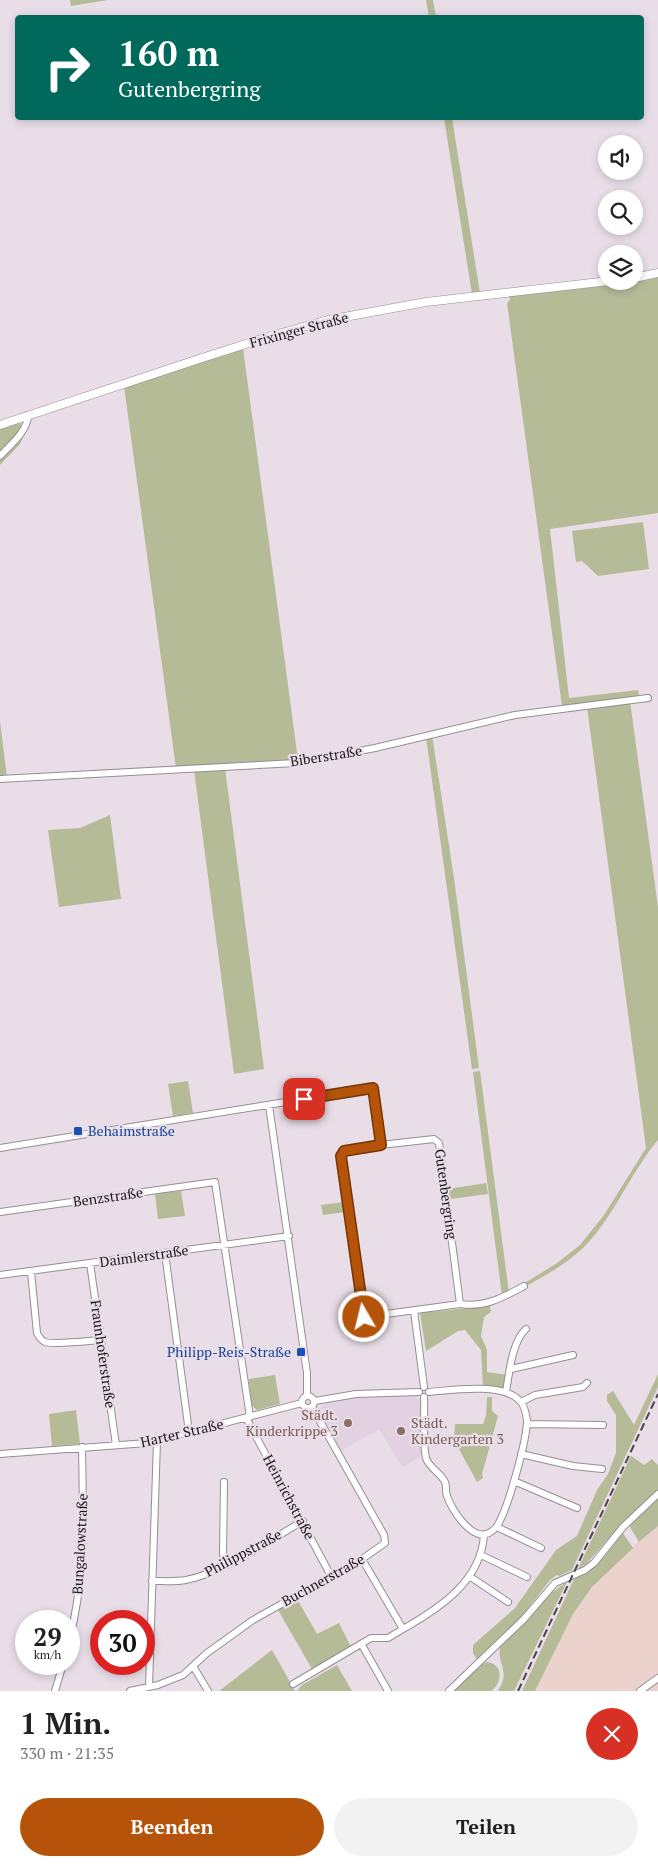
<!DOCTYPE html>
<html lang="de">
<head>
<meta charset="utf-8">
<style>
  :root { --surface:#fff; --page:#f2f2f2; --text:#222; --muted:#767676; --accent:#b45309 }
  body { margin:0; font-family:"PT Serif",serif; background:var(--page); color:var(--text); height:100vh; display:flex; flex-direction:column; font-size:19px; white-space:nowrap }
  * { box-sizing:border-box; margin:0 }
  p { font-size:16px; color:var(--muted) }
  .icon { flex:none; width:28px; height:28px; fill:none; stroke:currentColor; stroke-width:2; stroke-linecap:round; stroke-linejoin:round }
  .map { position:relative; height:1691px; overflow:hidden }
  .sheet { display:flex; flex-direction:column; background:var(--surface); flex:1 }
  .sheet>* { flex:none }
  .guide { position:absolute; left:15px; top:15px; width:629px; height:105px; border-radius:5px; box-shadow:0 2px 8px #0003; background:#00695c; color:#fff; overflow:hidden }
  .controls { position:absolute; left:598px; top:135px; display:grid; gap:10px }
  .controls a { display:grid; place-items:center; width:45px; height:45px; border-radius:50%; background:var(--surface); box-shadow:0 2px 8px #0003; font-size:25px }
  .speed { position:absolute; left:15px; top:1610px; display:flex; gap:10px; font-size:25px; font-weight:700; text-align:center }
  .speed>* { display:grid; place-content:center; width:65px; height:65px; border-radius:50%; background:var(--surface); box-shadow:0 2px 8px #0003; line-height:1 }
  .speed small { font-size:12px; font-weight:400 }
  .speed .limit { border:8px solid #d22; background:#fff; color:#111 }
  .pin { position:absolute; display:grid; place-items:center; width:42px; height:42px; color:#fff; margin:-21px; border-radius:10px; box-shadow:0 2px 8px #0006 }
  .me { position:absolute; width:55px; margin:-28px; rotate:352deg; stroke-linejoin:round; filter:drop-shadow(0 0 4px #0008) }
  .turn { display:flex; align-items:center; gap:18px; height:105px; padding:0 20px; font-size:22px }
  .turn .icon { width:65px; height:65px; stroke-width:2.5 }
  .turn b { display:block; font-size:35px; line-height:42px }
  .round { display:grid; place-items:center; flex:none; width:52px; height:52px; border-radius:26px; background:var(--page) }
  .head { display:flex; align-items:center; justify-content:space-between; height:85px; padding:0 20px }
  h1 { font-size:30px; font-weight:800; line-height:38px }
  .button { display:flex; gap:10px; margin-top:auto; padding:10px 20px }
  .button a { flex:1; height:58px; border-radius:30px; background:var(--accent); color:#fff; font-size:20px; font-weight:800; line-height:58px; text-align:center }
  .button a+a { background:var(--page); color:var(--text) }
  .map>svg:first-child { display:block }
  .commercial { fill:#ebd2cc }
  .built { fill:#e2d1e1 }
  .green { fill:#b5ba97 }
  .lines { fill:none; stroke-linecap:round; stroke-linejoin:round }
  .minor-casing { stroke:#978d96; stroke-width:8 }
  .tertiary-casing { stroke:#978d96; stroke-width:9 }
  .minor { stroke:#fff; stroke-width:6 }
  .tertiary { stroke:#fff; stroke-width:8 }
  .rail { stroke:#4c474c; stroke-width:2; stroke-dasharray:8 4; stroke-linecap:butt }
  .route-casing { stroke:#753606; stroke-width:12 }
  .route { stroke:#b45309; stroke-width:9 }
  .transit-dot { fill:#1a4fb4; stroke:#e9dee8; stroke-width:2 }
  .education-dot { fill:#8d6e63; stroke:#e9dee8; stroke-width:2 }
  .labels { text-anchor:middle; stroke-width:4.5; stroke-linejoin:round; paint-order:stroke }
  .street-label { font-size:14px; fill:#1c181c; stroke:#e9dee8 }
  .transit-label { font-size:14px; fill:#164399; stroke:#e9dee8; text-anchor:start }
  .education-label { font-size:14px; fill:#785e54; stroke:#e9dee8; text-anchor:end }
</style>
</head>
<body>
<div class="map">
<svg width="658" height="1691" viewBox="0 0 658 1691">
  <rect width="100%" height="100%" fill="#e9dee8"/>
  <!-- commercial -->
  <path class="commercial" d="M658,1526V1691H535L573,1614L592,1587L636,1544Z"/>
  <!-- built -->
  <path class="built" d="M405,1395L417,1396L422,1401L423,1455L402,1467L379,1429L341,1451L319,1409L329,1401L350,1397Z"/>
  <!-- green -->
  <path class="green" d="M70,0H108L71,6Z
    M426,0H433L436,17H429Z
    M444,118H452L480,293L472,294Z
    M658,277V513L550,529L569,698L638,690L639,695L635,697L562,706L507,303L510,300L509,296L590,287Z
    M243,348L298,760L176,768L124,386Z
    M19,422L21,424L20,430L0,452V429Z
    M25,432L20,444L0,465V459Z
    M643,522L649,569L598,576L582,561L576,562L572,531Z
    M630,701L658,907V1140C630,1173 615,1215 585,1246C569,1262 548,1274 528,1285L525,1283L557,1263L580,1245L604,1215L646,1148L587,707Z
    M0,721L7,778H0Z
    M432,735L454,878L479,1068L472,1069L426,737Z
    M225,768L264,1069L234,1074L194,770Z
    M110,815L121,899L59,907L48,830L80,828Z
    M480,1071L509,1293L502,1296L473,1072Z
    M188,1081L193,1113L173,1116L168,1084Z
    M486,1183L488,1194L450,1199L448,1189Z
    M181,1191L185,1216L158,1219L155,1194Z
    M344,1202L346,1212L323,1215L321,1205Z
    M490,1306L491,1312L484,1317L481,1336L487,1350V1372L507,1375L504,1389L483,1387L481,1350L465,1330L458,1331L426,1351L420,1313Z
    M658,1374V1387L572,1570L559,1576L557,1575L550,1580L519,1620L477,1660L473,1653V1645L515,1608L556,1550L577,1536L597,1490L608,1474L616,1453V1415L607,1401V1395L613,1391L634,1425Z
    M275,1375L280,1404L257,1410L251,1405L249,1379Z
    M487,1397H492V1411L498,1416L482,1474L483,1478L477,1482L454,1440L455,1424H483L486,1416Z
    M76,1410L80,1444L52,1446L49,1414Z
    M631,1456L644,1465L652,1459L658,1465V1490L625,1520L587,1563L578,1569Z
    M658,1498V1526L639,1542L630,1527L632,1523Z
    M623,1533L633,1548L592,1587L573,1614L535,1691H522L574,1579C598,1570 607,1552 623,1533Z
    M567,1582L514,1691H498C511,1670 497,1666 500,1647L529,1619L549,1594Z
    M297,1599L317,1634L339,1623L351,1647L312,1669L278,1610Z
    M272,1650L295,1691H219Z
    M487,1662C503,1664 503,1682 491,1691H453L482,1664Z
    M337,1665L352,1691H297L302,1685Z"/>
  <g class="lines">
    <!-- minor casing -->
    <g class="minor-casing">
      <path id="minor" d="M0,456C10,445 28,431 28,415
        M0,779L296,763L375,748L515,715L648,698
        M269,1105L307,1373V1395
        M0,1148L373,1088L381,1145L344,1151L341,1157L364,1317L460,1304L439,1143L434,1139L381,1145
        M0,1212L215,1182L250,1417
        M165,1253L189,1432
        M90,1263L116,1445
        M31,1272L37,1333C39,1337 41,1340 45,1342C56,1345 88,1341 101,1340
        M0,1275L289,1236
        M460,1304C484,1308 504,1297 524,1286
        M414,1311L424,1387
        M511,1369L573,1355
        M506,1392C509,1374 512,1341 526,1329
        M302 1402a6 6 0 1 1 12 0a6 6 0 1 1-12 0Z
        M424,1397C425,1415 422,1440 426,1458C429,1468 440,1472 445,1482C447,1486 445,1491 447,1496C451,1509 472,1542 489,1533C492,1531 496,1528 497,1526C508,1509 527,1440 527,1420C526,1413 524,1403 518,1399C500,1383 453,1390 429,1392
        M315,1401L356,1394L419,1392
        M521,1402L535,1395L583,1387L587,1383
        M246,1418L331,1576
        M527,1424L603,1425
        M0,1454L147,1443L302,1403
        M521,1454L573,1466L602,1469
        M514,1481L577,1508
        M224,1482L223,1555L226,1565
        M497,1527L541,1548
        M481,1555L527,1577
        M362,1559L403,1629C440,1608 481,1581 484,1535
        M469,1576L508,1602
        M152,1581C163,1581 175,1582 186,1580C226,1572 268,1541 303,1521
        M69,1641C86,1578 83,1511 82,1447
        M362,1645L388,1691
        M193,1666L208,1691
        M293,1684L371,1638H388L403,1629
        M149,1687L157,1441
        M55,1691L63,1664
        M130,1691L158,1685L183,1675L207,1653L253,1620L362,1559L385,1543L384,1535L312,1407
        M449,1691L524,1619L555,1583L585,1570L594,1563L623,1527L658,1494
        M640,1691L658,1678"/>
    </g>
    <!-- tertiary casing -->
    <g class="tertiary-casing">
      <path id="tertiary" d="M634,278L658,273
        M0,425L202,358L271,336L328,320L426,302L609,281"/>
    </g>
    <!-- minor -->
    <use href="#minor" class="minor"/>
    <!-- tertiary -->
    <use href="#tertiary" class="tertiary"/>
    <!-- rail -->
    <path class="rail" d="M518,1691L658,1394"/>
  </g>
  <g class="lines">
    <!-- route casing -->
    <g class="route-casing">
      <path id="route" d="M304,1099L373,1088L381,1145L344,1151L341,1156L364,1317"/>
    </g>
    <!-- route -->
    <use href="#route" class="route"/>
  </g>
  <!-- markers -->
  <g class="transit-dot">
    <rect x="73" y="1126" width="10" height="10" rx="2.5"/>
    <rect x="296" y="1347" width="10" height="10" rx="2.5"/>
  </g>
  <g class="education-dot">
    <circle cx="348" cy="1423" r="5"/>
    <circle cx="401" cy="1431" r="5"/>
  </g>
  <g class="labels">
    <!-- street labels -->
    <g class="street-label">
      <text transform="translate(299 330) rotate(-15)" y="5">Frixinger Straße</text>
      <text transform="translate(326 756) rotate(-9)" y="5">Biberstraße</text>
      <text transform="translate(446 1194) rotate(82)" y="5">Gutenbergring</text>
      <text transform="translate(108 1197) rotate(-8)" y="5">Benzstraße</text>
      <text transform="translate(144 1256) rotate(-8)" y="5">Daimlerstraße</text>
      <text transform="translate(103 1354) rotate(82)" y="5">Fraunhoferstraße</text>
      <text transform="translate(182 1433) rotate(-13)" y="5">Harter Straße</text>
      <text transform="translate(289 1497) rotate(62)" y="5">Heinrichstraße</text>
      <text transform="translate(80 1544) rotate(-87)" y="5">Bungalowstraße</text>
      <text transform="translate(243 1553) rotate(-28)" y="5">Philippstraße</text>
      <text transform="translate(323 1580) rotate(-29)" y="5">Buchnerstraße</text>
    </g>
    <!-- transit labels -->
    <g class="transit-label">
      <text x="88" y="1136">Behaimstraße</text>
      <text x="291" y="1357" text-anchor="end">Philipp-Reis-Straße</text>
    </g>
    <!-- education labels -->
    <g class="education-label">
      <text x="338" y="1420">Städt.<tspan x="338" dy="16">Kinderkrippe 3</tspan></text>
      <text x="411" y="1428" text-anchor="start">Städt.<tspan x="411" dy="16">Kindergarten 3</tspan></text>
    </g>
  </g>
</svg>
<div class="controls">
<a><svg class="icon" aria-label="sound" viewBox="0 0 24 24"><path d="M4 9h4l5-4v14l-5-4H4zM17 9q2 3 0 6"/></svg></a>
<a><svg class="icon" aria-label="search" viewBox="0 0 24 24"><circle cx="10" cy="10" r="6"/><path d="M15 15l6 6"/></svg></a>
<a><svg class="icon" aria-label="layers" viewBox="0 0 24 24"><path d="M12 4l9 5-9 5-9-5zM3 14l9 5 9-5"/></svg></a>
</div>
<div class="speed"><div>29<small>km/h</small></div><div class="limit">30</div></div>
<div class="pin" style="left:304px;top:1099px;background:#d93025"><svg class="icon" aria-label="arrive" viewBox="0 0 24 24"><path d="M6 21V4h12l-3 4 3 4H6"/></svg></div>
<svg class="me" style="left:364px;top:1317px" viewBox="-20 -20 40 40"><circle r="17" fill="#b45309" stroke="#fff" stroke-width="3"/><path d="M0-11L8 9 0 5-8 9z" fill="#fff"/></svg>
<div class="guide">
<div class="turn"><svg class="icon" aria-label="right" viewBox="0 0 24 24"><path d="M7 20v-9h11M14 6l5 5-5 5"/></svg><div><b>160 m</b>Gutenbergring</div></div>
</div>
</div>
<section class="sheet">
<div class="head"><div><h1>1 Min.</h1><p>330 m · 21:35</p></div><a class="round" style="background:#d93025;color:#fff"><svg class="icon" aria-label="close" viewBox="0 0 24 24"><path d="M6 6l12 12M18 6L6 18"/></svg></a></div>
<div class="button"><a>Beenden</a><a>Teilen</a></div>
</section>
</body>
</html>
